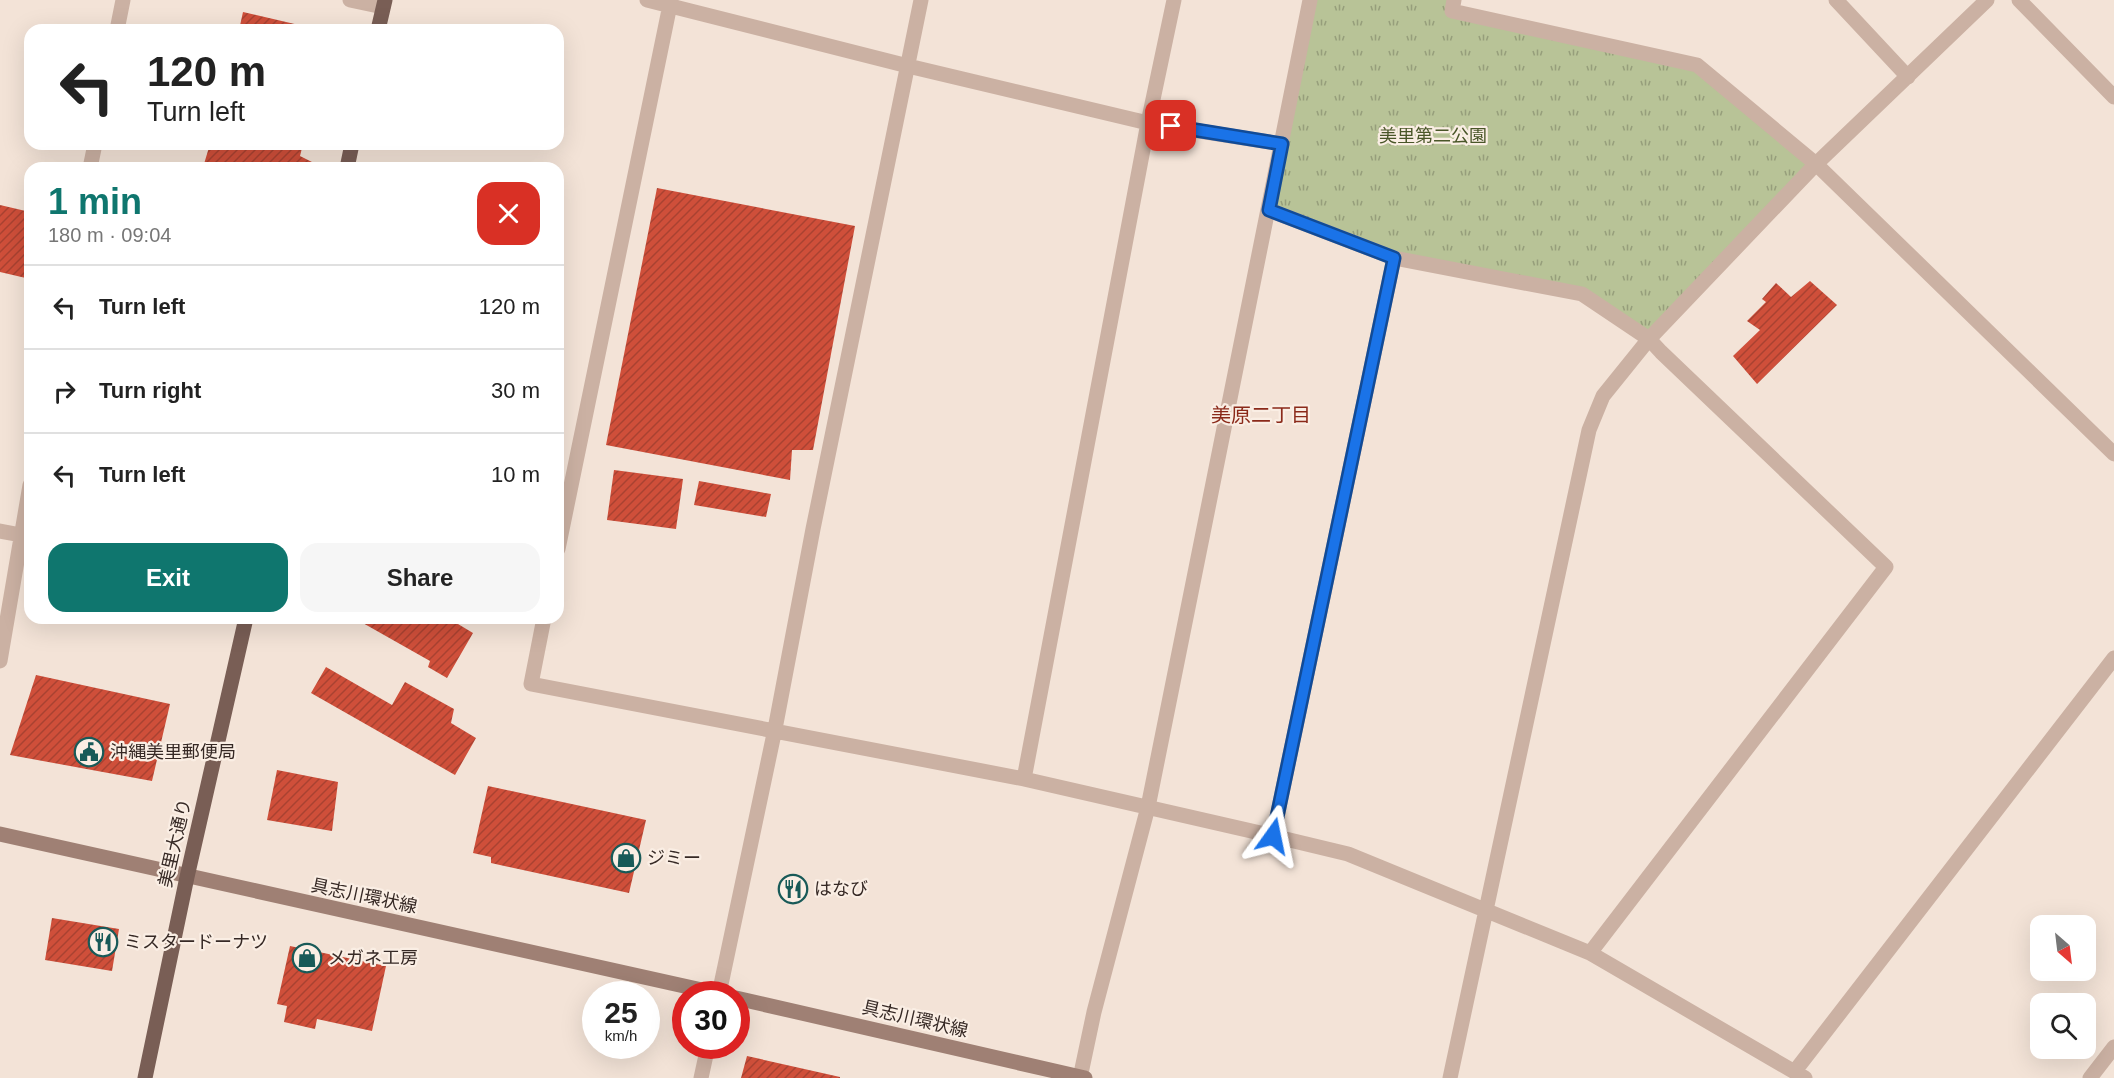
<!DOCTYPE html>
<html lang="en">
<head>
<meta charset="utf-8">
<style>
  :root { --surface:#fff; --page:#f6f6f6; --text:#222; --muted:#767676; --line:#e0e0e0; --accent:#0f766e }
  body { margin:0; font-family:Helvetica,"Noto Sans JP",sans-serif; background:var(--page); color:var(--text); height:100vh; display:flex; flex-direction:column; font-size:22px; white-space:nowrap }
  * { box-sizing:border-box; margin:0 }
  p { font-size:20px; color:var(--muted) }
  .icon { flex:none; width:33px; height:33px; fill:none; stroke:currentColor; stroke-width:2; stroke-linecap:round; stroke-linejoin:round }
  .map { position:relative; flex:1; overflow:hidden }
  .details { position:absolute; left:24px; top:162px; width:540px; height:462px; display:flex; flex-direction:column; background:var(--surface); border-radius:18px; box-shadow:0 6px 24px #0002 }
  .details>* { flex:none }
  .guide { position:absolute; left:24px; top:24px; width:540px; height:126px; border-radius:18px; box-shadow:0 6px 24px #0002; background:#fff; color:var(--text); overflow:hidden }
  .needle { width:39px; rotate:152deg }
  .fabs { position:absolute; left:2030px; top:915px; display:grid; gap:12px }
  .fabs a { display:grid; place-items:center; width:66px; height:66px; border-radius:12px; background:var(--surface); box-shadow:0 6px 24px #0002; font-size:30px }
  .speed { position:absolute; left:582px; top:981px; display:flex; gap:12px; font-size:30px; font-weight:700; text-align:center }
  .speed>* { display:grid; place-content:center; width:78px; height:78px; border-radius:50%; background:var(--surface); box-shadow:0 6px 24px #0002; line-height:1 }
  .speed small { font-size:15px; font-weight:400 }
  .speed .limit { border:9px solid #d22; background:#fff; color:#111 }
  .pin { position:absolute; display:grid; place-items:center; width:51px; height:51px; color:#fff; margin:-26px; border-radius:12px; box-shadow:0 3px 9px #0006 }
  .me { position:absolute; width:66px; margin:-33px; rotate:12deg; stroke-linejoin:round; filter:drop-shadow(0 0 4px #0008) }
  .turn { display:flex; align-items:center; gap:21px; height:126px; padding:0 24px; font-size:27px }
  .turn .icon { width:78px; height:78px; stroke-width:2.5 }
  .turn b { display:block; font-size:42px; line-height:51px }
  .round { display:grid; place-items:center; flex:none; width:63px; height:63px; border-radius:18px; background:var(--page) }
  .head { display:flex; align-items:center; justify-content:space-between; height:102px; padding:0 24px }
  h1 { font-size:36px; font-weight:600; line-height:45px; color:var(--accent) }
  .button { display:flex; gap:12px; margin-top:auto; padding:12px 24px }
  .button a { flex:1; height:69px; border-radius:18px; background:var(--accent); color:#fff; font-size:24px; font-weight:600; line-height:69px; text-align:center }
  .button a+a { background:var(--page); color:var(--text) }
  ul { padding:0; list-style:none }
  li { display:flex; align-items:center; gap:18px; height:84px; padding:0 24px; border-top:2px solid var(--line) }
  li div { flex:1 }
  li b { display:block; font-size:22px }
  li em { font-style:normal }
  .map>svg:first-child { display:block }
  .grass { fill:url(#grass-tufts) }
  .building { fill:url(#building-hatch) }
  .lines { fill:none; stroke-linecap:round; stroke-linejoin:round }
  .minor { stroke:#cbb1a3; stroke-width:15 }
  .secondary { stroke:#9f8074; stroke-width:15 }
  .primary { stroke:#795e55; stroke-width:15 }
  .route-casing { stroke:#114b97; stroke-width:15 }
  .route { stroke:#1a73e8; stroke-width:10 }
  .labels { text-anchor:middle; stroke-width:4.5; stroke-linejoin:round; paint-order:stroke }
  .park-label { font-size:18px; fill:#495628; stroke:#faeee4 }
  .poi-label { font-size:18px; fill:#362925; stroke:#faeee4; text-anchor:start }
  .street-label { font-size:18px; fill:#362925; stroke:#faeee4 }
  .neighbourhood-label { font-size:20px; fill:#8a2919; stroke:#faeee4 }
</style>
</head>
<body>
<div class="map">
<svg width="2114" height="1078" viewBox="0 0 2114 1078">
  <defs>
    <pattern id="grass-tufts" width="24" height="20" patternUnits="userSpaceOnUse" patternTransform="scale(1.5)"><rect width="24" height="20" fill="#b8c397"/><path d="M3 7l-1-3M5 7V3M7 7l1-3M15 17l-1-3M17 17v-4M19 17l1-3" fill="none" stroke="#969e7b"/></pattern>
    <pattern id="building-hatch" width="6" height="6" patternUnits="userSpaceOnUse" patternTransform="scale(1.5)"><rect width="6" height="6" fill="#cf4f3a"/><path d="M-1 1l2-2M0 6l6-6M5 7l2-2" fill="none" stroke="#a94231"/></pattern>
  </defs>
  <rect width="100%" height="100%" fill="#f3e3d7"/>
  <!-- grass -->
  <path class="grass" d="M1310,0H1454L1452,11L1697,65L1816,164L1649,339L1582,294L1394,258L1269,210Z"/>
  <!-- building -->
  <path class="building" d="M243,12L316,29V30H239Z
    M210,144H303L300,156L312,162L311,168H216L204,164Z
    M657,188L855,226L813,450H792L790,480L606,445Z
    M0,205L30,212V279L0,272Z
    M1810,281L1837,305L1757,384L1733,356L1760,330L1747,321L1766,302L1762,299L1776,283L1791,297Z
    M614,470L683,479L676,529L607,520Z
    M699,481L771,494L766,517L694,505Z
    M354,618H448L473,633L447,678L428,667L430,661Z
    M326,667L392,705L405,682L454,709L451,723L476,738L455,775L311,693Z
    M36,675L170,704L152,781L10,755Z
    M277,770L338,782L332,831L267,820Z
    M488,786L646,820L629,893L491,863V857L473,853Z
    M52,918L119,929L112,971L45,960Z
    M290,946L386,966L372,1031L317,1019L315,1029L284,1022L287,1006L277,1004Z
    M747,1056L840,1077V1078H741Z"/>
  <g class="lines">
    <!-- minor -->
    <path class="minor" d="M350,0L383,7
      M647,0L908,66L1148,123L1282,144
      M1454,0L1452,11L1697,65L1816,164L2114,454
      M1836,0L1908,77
      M2019,0L2114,97
      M117,30L123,0
      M90,168L95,144
      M1269,210L1394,258L1582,294L1649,339L1661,352L1886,567L1590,953
      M1394,258L1273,836L1348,854L1590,953L1805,1078
      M0,531L21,535
      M558,549L671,0
      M544,618L531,684L1024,779L1148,123L1174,0
      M0,661L30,485
      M1024,779L1273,836
      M719,994L775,729L813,529L921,0
      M1795,1071L2114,658
      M701,1078L708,1046
      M1080,1078L1094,1012L1148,807L1310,0
      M1450,1078L1589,430L1603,396L1649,339L1816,164L1987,0
      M2090,1078L2114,1047"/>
    <!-- secondary -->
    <path class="secondary" d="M0,834L720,994
      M736,998L1085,1078"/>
    <!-- primary -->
    <path class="primary" d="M378,30L385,0
      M347,168L352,144
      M145,1078L187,877L246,618"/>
  </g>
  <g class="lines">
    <!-- route casing -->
    <g class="route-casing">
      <path id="route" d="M1171,126L1282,144L1269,210L1394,258L1273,836"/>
    </g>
    <!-- route -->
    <use href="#route" class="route"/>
  </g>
  <!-- icons -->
  <defs>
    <g id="civic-ring" transform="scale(1.5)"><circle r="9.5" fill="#faeee4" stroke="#185a58" stroke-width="1.5"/><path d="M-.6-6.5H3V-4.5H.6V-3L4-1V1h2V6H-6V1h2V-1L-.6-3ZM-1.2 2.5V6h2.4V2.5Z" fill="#185a58"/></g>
    <g id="shop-ring" transform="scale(1.5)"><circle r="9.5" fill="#faeee4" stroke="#185a58" stroke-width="1.5"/><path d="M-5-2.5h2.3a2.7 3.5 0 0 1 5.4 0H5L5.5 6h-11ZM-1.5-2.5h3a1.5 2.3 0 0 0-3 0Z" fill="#185a58"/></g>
    <g id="restaurant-ring" transform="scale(1.5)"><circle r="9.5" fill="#faeee4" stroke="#185a58" stroke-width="1.5"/><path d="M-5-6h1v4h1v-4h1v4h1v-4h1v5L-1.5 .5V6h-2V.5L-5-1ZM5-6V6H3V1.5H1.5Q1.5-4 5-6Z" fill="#185a58"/></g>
  </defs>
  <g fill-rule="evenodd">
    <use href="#civic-ring" x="89" y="752"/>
    <use href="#shop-ring" x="626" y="858"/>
    <use href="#restaurant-ring" x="793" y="889"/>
    <use href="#restaurant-ring" x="103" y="942"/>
    <use href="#shop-ring" x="307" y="958"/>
  </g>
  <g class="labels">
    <!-- park labels -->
    <g class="park-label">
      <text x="1433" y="142">美里第二公園</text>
    </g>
    <!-- poi labels -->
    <g class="poi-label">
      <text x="110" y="758">沖縄美里郵便局</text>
      <text x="647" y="864">ジミー</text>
      <text x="814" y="895">はなび</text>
      <text x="124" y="948">ミスタードーナツ</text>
      <text x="328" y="964">メガネ工房</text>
    </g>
    <!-- street labels -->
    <g class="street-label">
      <text transform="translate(175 843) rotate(-77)" y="6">美里大通り</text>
      <text transform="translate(364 896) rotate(12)" y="6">具志川環状線</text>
      <text transform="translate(915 1019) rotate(13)" y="6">具志川環状線</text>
    </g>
    <!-- neighbourhood labels -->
    <g class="neighbourhood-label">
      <text x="1261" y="422">美原二丁目</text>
    </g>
  </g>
</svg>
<div class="fabs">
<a><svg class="needle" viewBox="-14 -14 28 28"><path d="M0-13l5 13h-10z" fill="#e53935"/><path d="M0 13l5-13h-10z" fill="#767676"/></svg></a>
<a><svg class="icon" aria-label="search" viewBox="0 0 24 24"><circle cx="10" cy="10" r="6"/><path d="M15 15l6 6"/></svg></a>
</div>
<div class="speed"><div>25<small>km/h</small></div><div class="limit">30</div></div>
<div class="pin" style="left:1171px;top:126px;background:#d93025"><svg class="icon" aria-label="arrive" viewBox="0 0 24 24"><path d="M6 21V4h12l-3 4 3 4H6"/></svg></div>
<svg class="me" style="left:1273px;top:836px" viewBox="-20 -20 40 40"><path d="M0-17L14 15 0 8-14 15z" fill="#1a73e8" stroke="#fff" stroke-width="4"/></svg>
<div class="guide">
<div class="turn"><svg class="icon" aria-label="left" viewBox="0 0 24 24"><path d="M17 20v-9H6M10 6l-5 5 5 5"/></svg><div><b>120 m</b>Turn left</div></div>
</div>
<section class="details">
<div class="head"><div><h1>1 min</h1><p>180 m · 09:04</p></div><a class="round" style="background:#d93025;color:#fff"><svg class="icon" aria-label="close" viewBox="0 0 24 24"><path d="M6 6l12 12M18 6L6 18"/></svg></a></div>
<ul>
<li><svg class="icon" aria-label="left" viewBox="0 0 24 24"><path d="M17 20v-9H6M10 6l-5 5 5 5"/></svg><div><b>Turn left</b></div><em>120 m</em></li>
<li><svg class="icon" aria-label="right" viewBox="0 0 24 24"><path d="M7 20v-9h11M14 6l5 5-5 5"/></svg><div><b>Turn right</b></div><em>30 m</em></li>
<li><svg class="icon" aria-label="left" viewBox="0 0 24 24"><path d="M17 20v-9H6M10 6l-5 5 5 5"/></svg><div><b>Turn left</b></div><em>10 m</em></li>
</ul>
<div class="button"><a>Exit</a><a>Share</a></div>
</section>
</div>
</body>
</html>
